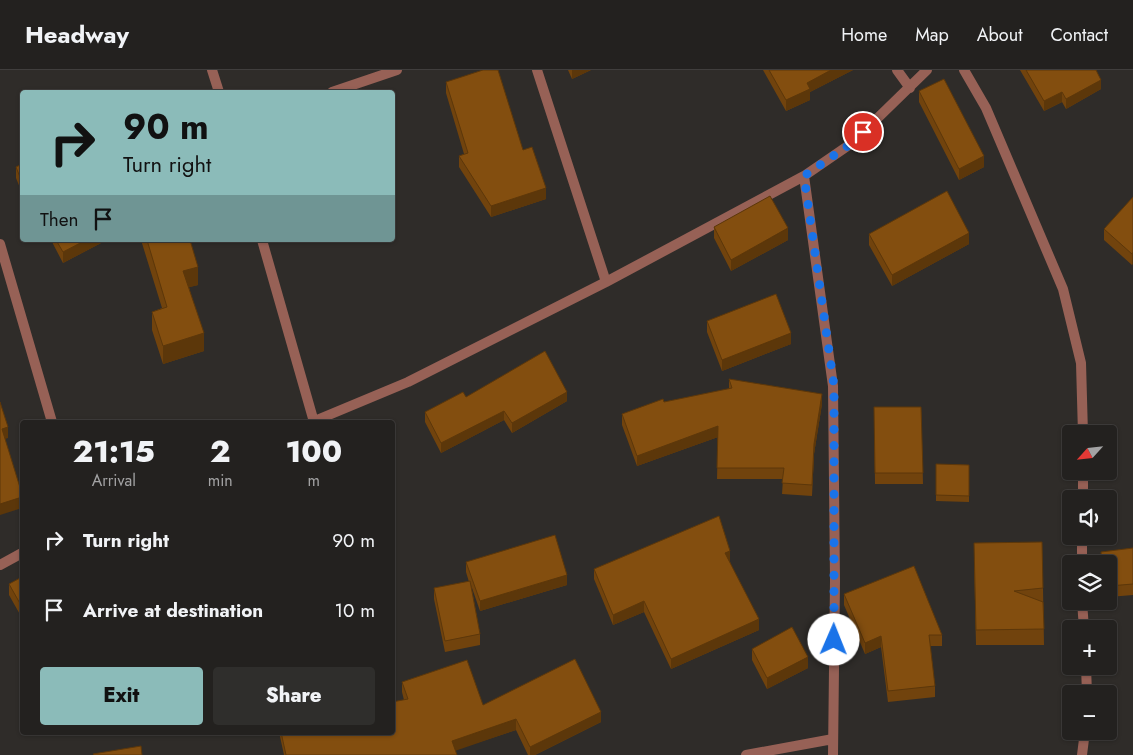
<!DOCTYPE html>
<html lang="en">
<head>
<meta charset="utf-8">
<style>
  :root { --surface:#23211f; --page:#2f2e2c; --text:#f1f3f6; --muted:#a3a3a4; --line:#403e3d; --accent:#8bbbb9 }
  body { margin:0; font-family:Jost,sans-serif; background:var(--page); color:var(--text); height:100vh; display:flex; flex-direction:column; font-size:19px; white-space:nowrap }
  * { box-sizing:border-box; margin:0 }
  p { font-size:16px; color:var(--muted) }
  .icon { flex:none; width:28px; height:28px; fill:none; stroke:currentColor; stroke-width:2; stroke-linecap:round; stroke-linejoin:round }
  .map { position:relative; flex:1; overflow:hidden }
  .sheet { position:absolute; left:20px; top:350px; width:375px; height:315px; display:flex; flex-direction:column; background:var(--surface); border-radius:5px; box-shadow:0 1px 4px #0004,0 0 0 1px var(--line) }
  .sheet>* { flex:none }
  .banner { position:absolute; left:20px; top:20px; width:375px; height:152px; border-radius:5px; box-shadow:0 1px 4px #0004,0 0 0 1px var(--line); background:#8bbbb9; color:#111; overflow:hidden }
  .needle { width:32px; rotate:243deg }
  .controls { position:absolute; left:1062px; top:355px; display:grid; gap:10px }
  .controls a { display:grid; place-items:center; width:55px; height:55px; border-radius:5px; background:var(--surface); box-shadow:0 1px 4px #0004,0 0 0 1px var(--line); font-size:25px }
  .pin { position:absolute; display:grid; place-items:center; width:42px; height:42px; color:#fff; margin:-21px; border:2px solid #fff; border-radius:50%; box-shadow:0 1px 5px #0007 }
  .me { position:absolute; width:55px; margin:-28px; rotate:1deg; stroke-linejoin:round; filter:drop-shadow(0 0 4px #0008) }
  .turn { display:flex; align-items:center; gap:18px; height:105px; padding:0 20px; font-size:22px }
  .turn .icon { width:65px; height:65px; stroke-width:2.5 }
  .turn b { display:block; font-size:35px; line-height:42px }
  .then { display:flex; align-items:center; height:48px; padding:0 20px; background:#0003; gap:10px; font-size:19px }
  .eta { display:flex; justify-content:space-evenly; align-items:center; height:85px; text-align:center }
  .eta b { font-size:30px; font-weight:800; line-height:35px }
  .cta { display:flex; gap:10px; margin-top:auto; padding:10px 20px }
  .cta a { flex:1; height:58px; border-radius:5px; background:var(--accent); color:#111; font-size:20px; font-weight:800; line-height:58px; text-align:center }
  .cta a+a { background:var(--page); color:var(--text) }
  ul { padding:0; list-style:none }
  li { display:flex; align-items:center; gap:15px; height:70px; padding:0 20px }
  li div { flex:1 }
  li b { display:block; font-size:19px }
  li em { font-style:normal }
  header { display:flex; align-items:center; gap:30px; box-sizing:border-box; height:70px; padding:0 25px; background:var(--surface); border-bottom:1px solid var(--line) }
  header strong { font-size:24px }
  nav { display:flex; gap:28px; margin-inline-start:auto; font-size:18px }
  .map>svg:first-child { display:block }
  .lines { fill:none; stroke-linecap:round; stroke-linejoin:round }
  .street { stroke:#976156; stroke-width:10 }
  .wall { fill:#71430d }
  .shaded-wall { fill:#5c370a }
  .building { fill:#834e0f; stroke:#5c370a }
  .route { stroke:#1a73e8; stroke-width:9; stroke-dasharray:0 16.2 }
</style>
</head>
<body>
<header>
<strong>Headway</strong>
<nav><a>Home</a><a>Map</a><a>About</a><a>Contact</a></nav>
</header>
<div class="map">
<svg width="1133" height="685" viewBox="0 0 1133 685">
  <rect width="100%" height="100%" fill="#2f2c29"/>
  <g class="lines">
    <!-- street -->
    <path class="street" d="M212,0L219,22
      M537,0L606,212
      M897,0L910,18
      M964,0L986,38L1063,219L1081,293L1083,364
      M332,22L397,0
      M804,106L833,316L835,511L833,685
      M262,170L314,352
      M0,174L52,352
      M312,352L408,312L606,212L804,106L852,73L927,0
      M1083,429V401
      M1082,494V466
      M0,495L22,483
      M1082,531L1084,559
      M1086,596L1087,624
      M746,685L833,669
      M1082,685L1085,661"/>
  </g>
  <!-- wall -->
  <path class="wall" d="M568,0H591L572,9Z
    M763,0H853L810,22V30L786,41Z
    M1020,0H1096L1101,19L1066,39L1062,32L1044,41Z
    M446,12L546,129L491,147L459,97V86L464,84L446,23Z
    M919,21L984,97L959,110L919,32Z
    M22,94V123L16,108V97Z
    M1133,127V193L1132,195L1104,170V159Z
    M714,157L788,170L731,201L714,168Z
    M869,164L969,174L892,216L869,175Z
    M51,170H101V173L63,193Z
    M141,170H190L198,215L189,217L204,281L163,294L152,260V242L162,238Z
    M707,251L791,274L722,301L707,262Z
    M729,309L822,334L814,384L812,426L782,424L783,409H717L718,367L637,396L622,355V344L664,332L729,319Z
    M466,327L567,331L512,363L504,350L441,383L425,352V342Z
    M874,337H921L923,414H875Z
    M936,394L969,395V432L936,431Z
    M1133,478V525L1109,527V494H1101V482Z
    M974,489L1043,518L1044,575H976Z
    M466,492L567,515L480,541L471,515L480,564V575L445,582L434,529V518L469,512L466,502Z
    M730,492L759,560L671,599L644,542L613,555L594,509V499Z
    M22,507V548L9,525V514Z
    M844,524L942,565V576H930L935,616V627L888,632L881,577L865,584L844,535Z
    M752,579L808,598L767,619L752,590Z
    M402,612L483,635L601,652L535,685H528L516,660L455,680L457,685H284L279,662H392L404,630L402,622Z"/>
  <!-- shaded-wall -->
  <path class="shaded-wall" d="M572,0H591L572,9Z
    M831,0H853L810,22V30L786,41V30L807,13Z
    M1101,10V19L1066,39V29Z
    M1062,22V32L1044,41V31Z
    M984,86V97L959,110V99Z
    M546,118V129L491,147V136Z
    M788,158V170L731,201V190Z
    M969,163V174L892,216V205Z
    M86,170H101V173L63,193V182Z
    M1133,182V193L1132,195V184Z
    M198,197V215L183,219V201Z
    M204,263V281L163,294V276Z
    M791,263V274L722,301V290Z
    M567,322V331L512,363V353Z
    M822,324V334L814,384L812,426L814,374Z
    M504,341V350L441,383V373Z
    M718,356V367L637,396V386Z
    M8,357V368L2,370V359Z
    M22,427V438L0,445V434Z
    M730,481V492L725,493V483Z
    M567,505V515L480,541V531Z
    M644,531V542L613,555V545Z
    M759,549V560L671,599V589Z
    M881,566V577L865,584V573Z
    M808,587V598L767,619V608Z
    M601,642V652L535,685H530V677Z
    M516,649V660L452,682V671Z"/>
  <!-- building -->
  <path class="building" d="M483,0H498L523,80L532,77L546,118L491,136L459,86L468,83L446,12Z
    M769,0H831L807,13L810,19L786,30Z
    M1026,0H1096L1101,10L1066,29L1062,22L1044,31Z
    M944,9L984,86L959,99L919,21Z
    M22,94V112L16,97Z
    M947,121L969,163L892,205L869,164Z
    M770,126L788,158L731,190L714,157Z
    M1133,127V182L1132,184L1104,159Z
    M56,170H86L63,182Z
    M147,170H190L198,197L183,201L204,263L163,276L152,242L167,237Z
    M776,224L791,263L722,290L707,251Z
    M545,281L567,322L512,353L504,341L441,373L425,342L463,322L466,327Z
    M729,309L822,324L814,374L812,415L782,413L784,398H717L718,356L637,386L622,344L663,329L664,332L732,318Z
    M0,332L8,357L2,359L22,424V427L0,434Z
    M874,337H921L923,403H875Z
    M936,394L969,395V426L936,425Z
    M719,446L730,481L725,483L759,549L671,589L644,531L613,545L594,499Z
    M555,465L567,505L480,531L466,492Z
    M1042,472L1043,518L1014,521L1043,532L1044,559L976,560L974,473Z
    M1133,478V514L1109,516V494H1102L1101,482Z
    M914,496L942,565H929L935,616L888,621L881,566L865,573L844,524Z
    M22,507V537L9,514Z
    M470,511L480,564L445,571L434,518Z
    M792,557L808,587L767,608L752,579Z
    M575,589L601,642L530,677L516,649L452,671L457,685H286L281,662H392V632L408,629L402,612L467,590L483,635Z
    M141,676L142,685H94L93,684Z"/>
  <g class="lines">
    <!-- route -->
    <path class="route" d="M834,570V316L804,106L852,73L863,62"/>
  </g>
</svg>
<div class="controls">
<a><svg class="needle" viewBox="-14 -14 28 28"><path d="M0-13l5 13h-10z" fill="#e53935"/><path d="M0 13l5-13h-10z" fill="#a3a3a4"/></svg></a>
<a><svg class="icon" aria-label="sound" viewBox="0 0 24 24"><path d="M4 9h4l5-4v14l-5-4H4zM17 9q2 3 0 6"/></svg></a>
<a><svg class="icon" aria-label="layers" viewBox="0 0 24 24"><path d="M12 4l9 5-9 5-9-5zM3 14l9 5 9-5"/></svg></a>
<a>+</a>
<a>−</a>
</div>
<div class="pin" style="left:863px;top:62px;background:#d93025"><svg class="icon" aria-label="arrive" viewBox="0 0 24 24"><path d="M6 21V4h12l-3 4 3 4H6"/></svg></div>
<svg class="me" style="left:834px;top:570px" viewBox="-20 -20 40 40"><circle r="19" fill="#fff"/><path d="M0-13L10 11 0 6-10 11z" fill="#1a73e8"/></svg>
<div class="banner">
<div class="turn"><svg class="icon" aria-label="right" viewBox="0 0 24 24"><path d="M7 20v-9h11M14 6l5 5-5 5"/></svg><div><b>90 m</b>Turn right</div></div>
<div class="then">Then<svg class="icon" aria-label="arrive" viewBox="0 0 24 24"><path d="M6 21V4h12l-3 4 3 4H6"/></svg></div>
</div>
<section class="sheet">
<div class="eta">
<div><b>21:15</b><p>Arrival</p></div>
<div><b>2</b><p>min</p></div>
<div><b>100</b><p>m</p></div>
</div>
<ul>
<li><svg class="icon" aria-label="right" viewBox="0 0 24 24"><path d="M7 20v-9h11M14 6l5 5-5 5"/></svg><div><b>Turn right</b></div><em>90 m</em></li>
<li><svg class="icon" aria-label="arrive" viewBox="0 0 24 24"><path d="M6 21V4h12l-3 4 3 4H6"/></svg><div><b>Arrive at destination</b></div><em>10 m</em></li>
</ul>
<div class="cta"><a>Exit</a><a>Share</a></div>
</section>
</div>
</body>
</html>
